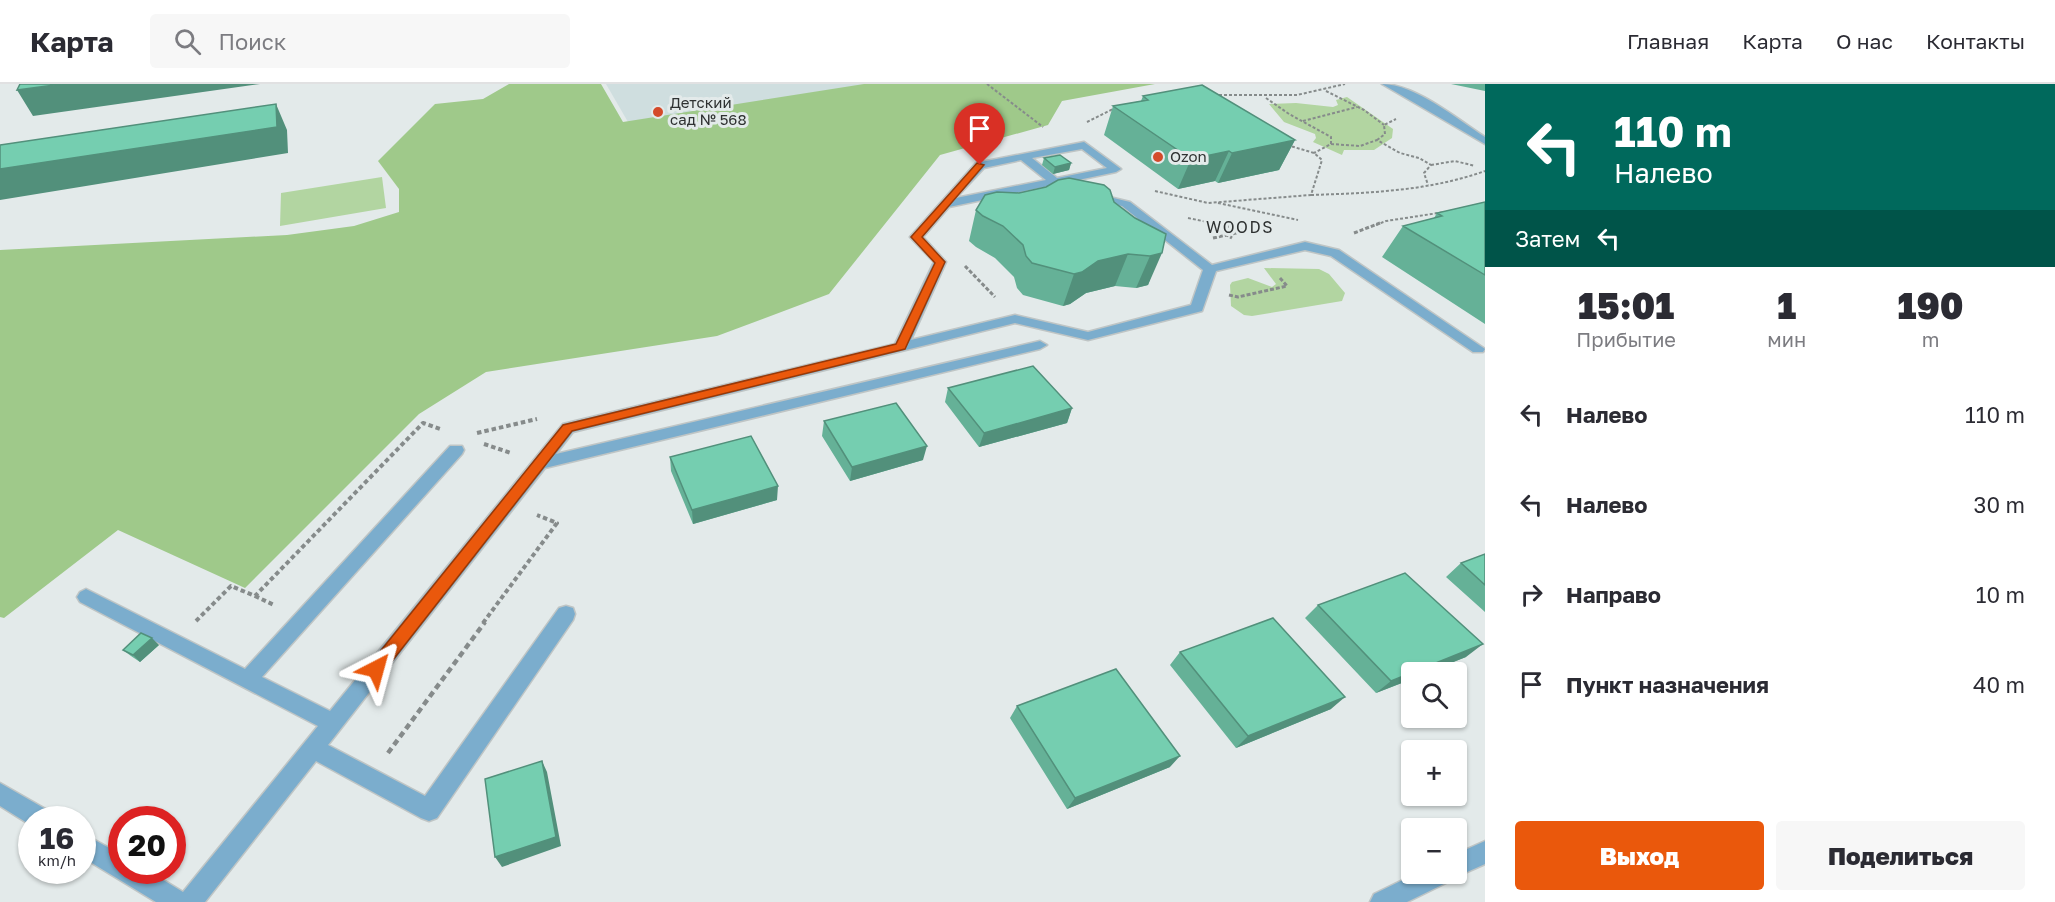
<!DOCTYPE html>
<html lang="ru">
<head>
<meta charset="utf-8">
<style>
  :root { --surface:#fff; --page:#f7f7f7; --text:#2b2b33; --muted:#7c7c81; --line:#e1e1e2; --accent:#ea580c }
  body { margin:0; font-family:"Golos Text",sans-serif; background:var(--page); color:var(--text); height:100vh; display:flex; flex-direction:column; font-size:22px; white-space:nowrap }
  * { box-sizing:border-box; margin:0 }
  p { font-size:20px; color:var(--muted) }
  .icon { flex:none; width:33px; height:33px; fill:none; stroke:currentColor; stroke-width:2; stroke-linecap:round; stroke-linejoin:round }
  .map { position:relative; flex:1; overflow:hidden }
  .sheet { display:flex; flex-direction:column; background:var(--surface); width:570px }
  .sheet>* { flex:none }
  .guide { background:#00695c; color:#fff; overflow:hidden }
  .controls { position:absolute; left:1401px; top:578px; display:grid; gap:12px }
  .controls a { display:grid; place-items:center; width:66px; height:66px; border-radius:6px; background:var(--surface); box-shadow:0 2px 4px #0004; font-size:30px }
  .speed { position:absolute; left:18px; top:722px; display:flex; gap:12px; font-size:30px; font-weight:700; text-align:center }
  .speed>* { display:grid; place-content:center; width:78px; height:78px; border-radius:50%; background:var(--surface); box-shadow:0 2px 4px #0004; line-height:1 }
  .speed small { font-size:15px; font-weight:400 }
  .speed .limit { border:9px solid #d22; background:#fff; color:#111 }
  .pin { position:absolute; display:grid; place-items:center; width:51px; height:51px; color:#fff; margin:-62px -26px; border-radius:50% 50% 50% 0; rotate:-45deg; box-shadow:0 0 6px #0007 }
  .pin .icon { rotate:45deg }
  .me { position:absolute; width:66px; margin:-33px; rotate:39deg; stroke-linejoin:round; filter:drop-shadow(0 0 4px #0008) }
  .turn { display:flex; align-items:center; gap:21px; height:126px; padding:0 30px; font-size:27px }
  .turn .icon { width:78px; height:78px; stroke-width:2.5 }
  .turn b { display:block; font-size:42px; line-height:51px }
  .then { display:flex; align-items:center; height:57px; padding:0 30px; background:#0003; gap:12px; font-size:22px }
  .eta { display:flex; justify-content:space-evenly; align-items:center; height:102px; text-align:center }
  .eta b { font-size:36px; font-weight:800; line-height:42px }
  .action { display:flex; gap:12px; margin-top:auto; padding:12px 30px }
  .action a { flex:1; height:69px; border-radius:6px; background:var(--accent); color:#fff; font-size:24px; font-weight:800; line-height:69px; text-align:center }
  .action a+a { background:var(--page); color:var(--text) }
  ul { padding:0; list-style:none }
  li { display:flex; align-items:center; gap:18px; height:90px; padding:0 30px }
  li div { flex:1 }
  li b { display:block; font-size:22px }
  li em { font-style:normal }
  header { display:flex; align-items:center; gap:36px; box-sizing:border-box; height:84px; padding:0 30px; background:var(--surface); border-bottom:2px solid var(--line) }
  header strong { font-size:28px }
  nav { display:flex; gap:33px; margin-inline-start:auto; font-size:21px }
  .search { width:420px; height:54px; background:var(--page); display:flex; align-items:center; gap:15px; box-sizing:border-box; padding:0 21px; border-radius:6px; color:var(--muted); font-size:22px }
  main { display:flex; flex:1; min-height:0 }
  .map>svg:first-child { display:block }
  .built { fill:#cfdedf }
  .green { fill:#b2d5a1 }
  .forest { fill:#9fc98a }
  .lines { fill:none; stroke-linecap:round; stroke-linejoin:round }
  .service-casing { stroke:#bfc5c5; stroke-width:3 }
  .minor-casing { stroke:#bfc5c5; stroke-width:3 }
  .path-far3 { stroke:#868b8b; stroke-width:2; stroke-dasharray:3 2; stroke-linecap:butt }
  .path-far2 { stroke:#868b8b; stroke-width:3; stroke-dasharray:4 2; stroke-linecap:butt }
  .path-far1 { stroke:#868b8b; stroke-width:4; stroke-dasharray:4.5 3; stroke-linecap:butt }
  .path { stroke:#868b8b; stroke-width:4.5; stroke-dasharray:6 4; stroke-linecap:butt }
  .service { fill:#7badcd; fill-rule:evenodd }
  .minor { fill:#7badcd; fill-rule:evenodd }
  .wall { fill:#65b197 }
  .shaded-wall { fill:#52907b }
  .building { fill:#75ceb0; stroke:#52907b; stroke-width:1.5 }
  .route { fill:#ea580c; stroke:#983908; stroke-width:1.5 }
  .poi-dot { fill:#d44a2a; stroke:#e3eaea; stroke-width:2 }
  .labels { text-anchor:middle; stroke-width:6; stroke-linejoin:round; paint-order:stroke }
  .far-poi-label { font-size:15px; fill:#2e3131; stroke:#e3eaea; text-anchor:start }
  .far-neighbourhood-label { font-size:16px; letter-spacing:1.5px; fill:#2e3131; stroke:#e3eaea }
</style>
</head>
<body>
<header>
<strong>Карта</strong>
<div class="search"><svg class="icon" aria-label="search" viewBox="0 0 24 24"><circle cx="10" cy="10" r="6"/><path d="M15 15l6 6"/></svg>Поиск</div>
<nav><a>Главная</a><a>Карта</a><a>О нас</a><a>Контакты</a></nav>
</header>
<main>
<div class="map">
<svg width="1485" height="818" viewBox="0 0 1485 818">
  <rect width="100%" height="100%" fill="#e3eaea"/>
  <!-- built -->
  <path class="built" d="M606,0H869L628,38Z"/>
  <!-- green -->
  <path class="green" d="M1347,13L1393,45L1392,54L1374,66H1344L1342,71L1313,58L1316,54L1315,50L1284,38L1269,20L1296,19L1333,23L1338,21L1336,16Z
    M382,93L386,124L280,142L281,109Z
    M1264,184L1319,185L1329,190L1345,209L1342,217L1252,232L1244,231L1231,222L1230,201L1232,198L1248,194L1272,203L1276,200Z"/>
  <!-- forest -->
  <path class="forest" d="M509,0H601L623,38L864,0H1155L1062,17L1048,41L940,71L829,210L717,252L486,288L419,330L245,504L118,446L4,534L0,533V166L287,151L354,142L399,128V105L378,77L435,20L483,15Z"/>
  <g class="lines">
    <!-- service casing -->
    <g class="service-casing">
      <path id="service" d="M1382,0C1415,0 1457,35 1485,53V60Z
        M1084,58L1121,85L1116,88L1064,99L1068,103L1130,118L1212,181L1305,158L1339,166L1485,265L1483,268H1473L1331,172L1305,166L1216,187L1202,227L1088,256L1015,239L573,348L556,370L1040,257L1047,261L1040,265L545,384L328,661L425,712L559,524L566,522L573,524L575,530L573,536L437,734L429,737L421,734L316,677L205,818H156L82,773V749L122,771V786H147L183,808L318,642L80,518L77,513L80,508L86,505L92,508L245,585L450,362H462L464,366L462,370L262,593L330,627L563,340L895,260L934,178L910,153L976,79ZM1082,65L1107,84L1057,94L1032,74ZM1021,76L1046,96L956,114L984,84ZM1053,101L1060,107L1122,122L1203,186L1191,221L1088,248L1015,231L911,256L946,178L923,153L949,123Z
        M0,699L49,727L52,735H32V742L0,722Z"/>
    </g>
    <!-- minor casing -->
    <g class="minor-casing">
      <path id="minor" d="M1485,757V780L1456,793L1452,792L1450,797L1407,818H1370L1374,810L1417,789H1456V770Z"/>
    </g>
    <!-- path-far3 -->
    <path class="path-far3" d="M987,0L1043,43
      M1326,7L1364,26L1384,41
      M1214,11H1297L1345,0
      M1266,14L1289,30L1331,53V60L1314,69
      M1303,37L1357,23
      M1087,38L1115,24
      M1377,56L1385,50L1384,41L1396,35
      M1331,60L1360,62L1377,56L1400,69L1419,74L1431,81L1424,89L1428,101
      M1431,81L1455,77L1475,82
      M1155,107L1208,119L1311,111L1322,76L1314,69L1287,61
      M1311,111C1370,109 1429,107 1485,87
      M1218,119L1298,136
      M1188,134L1222,141
      M1376,141L1386,137L1445,128"/>
    <!-- path-far2 -->
    <path class="path-far2" d="M1216,139L1246,147
      M1354,149L1380,139
      M1227,151L1245,147
      M1213,154L1227,151L1232,154
      M965,182L995,213
      M1229,211L1238,213L1287,202L1279,193"/>
    <!-- path-far1 -->
    <path class="path-far1" d="M477,349L537,335
      M484,360L511,369
      M255,512L274,521
      M196,537L231,502L255,512L423,339L440,345
      M483,539L557,439L537,431"/>
    <!-- path -->
    <path class="path" d="M388,669L485,538"/>
    <!-- service -->
    <use href="#service" class="service"/>
    <!-- minor -->
    <use href="#minor" class="minor"/>
  </g>
  <!-- wall -->
  <path class="wall" d="M1451,0H1485V7Z
    M1143,12L1295,56L1279,86L1218,99L1215,97L1178,105L1104,51L1113,22L1141,17Z
    M1044,74L1071,79L1069,86L1053,90L1042,81Z
    M1114,118L1135,134L1166,150L1148,201L1136,204L1115,202L1086,209L1070,220L1063,222L1023,211L1017,204L1014,193L995,174L976,163L969,157L976,126Z
    M1485,118V240L1382,173L1403,142L1434,134L1437,129Z
    M948,304L1072,324L1067,339L979,363L945,318Z
    M824,337L923,376L850,397L822,352Z
    M670,373L777,416L693,440L671,387Z
    M1485,470V528L1446,493L1461,479Z
    M1318,521L1466,573L1428,588H1412V595L1376,609L1305,534Z
    M159,561L140,578L131,572L123,566Z
    M1180,568L1331,625L1236,664L1170,581Z
    M1017,622L1170,683L1067,725L1010,634Z"/>
  <!-- shaded-wall -->
  <path class="shaded-wall" d="M62,0H260L33,32L17,6Z
    M276,20L287,46L288,69L0,116V85Z
    M1295,56L1279,86L1218,99L1232,69Z
    M1229,67L1215,97L1178,105L1191,75Z
    M1071,79L1069,86L1053,90L1055,83Z
    M1162,169L1148,201L1136,204L1150,172Z
    M1128,170L1115,202L1086,209L1070,220L1063,222L1074,190L1098,177Z
    M1072,324L1067,339L979,363L984,349Z
    M927,362L923,376L850,397L852,383Z
    M778,402L777,416L693,440L692,426Z
    M152,554L159,561L140,578L133,571Z
    M1483,560L1466,573L1428,588H1413Z
    M1412,589V595L1376,609L1391,597Z
    M1345,613L1331,625L1236,664L1248,652Z
    M1180,672L1170,683L1067,725L1075,714Z
    M542,677L547,688L561,762L502,783L495,773Z"/>
  <!-- building -->
  <path class="building" d="M20,0H62L17,6Z
    M1202,1L1295,56L1232,69L1229,67L1191,75L1113,22L1148,16L1143,12Z
    M276,20L277,43L0,85V61Z
    M1060,71L1071,79L1055,83L1044,74Z
    M1069,94L1104,101L1110,106L1114,118L1135,134L1166,150L1162,169L1150,172L1128,170L1098,177L1082,188L1074,190L1032,179L1026,172L1023,161L1003,142L983,132L976,126L985,111L997,108L1019,109L1046,103L1058,96Z
    M1485,118V191L1403,142L1442,132L1437,129Z
    M1033,282L1072,324L984,349L948,304Z
    M896,319L927,362L852,383L824,337Z
    M751,352L778,402L692,426L670,373Z
    M1485,470V501L1461,479Z
    M1405,489L1483,560L1391,597L1318,521Z
    M1273,534L1345,613L1248,652L1180,568Z
    M141,549L152,554L133,571L123,566Z
    M1116,585L1180,672L1075,714L1017,622Z
    M542,677L556,753L495,773L485,695Z"/>
  <!-- route -->
  <path class="route" d="M977,79L984,81L922,153L945,178L905,265L572,347L382,590L376,592L370,590L368,585L370,580L563,341L896,260L935,179L911,153Z"/>
  <!-- markers -->
  <g class="poi-dot">
    <circle cx="658" cy="28" r="6"/>
    <circle cx="1158" cy="73" r="6"/>
  </g>
  <g class="labels">
    <!-- far-poi labels -->
    <g class="far-poi-label">
      <text x="670" y="24">Детский<tspan x="670" dy="17">сад № 568</tspan></text>
      <text x="1170" y="78">Ozon</text>
    </g>
    <!-- far-neighbourhood labels -->
    <g class="far-neighbourhood-label">
      <text x="1240" y="149">WOODS</text>
    </g>
  </g>
</svg>
<div class="controls">
<a><svg class="icon" aria-label="search" viewBox="0 0 24 24"><circle cx="10" cy="10" r="6"/><path d="M15 15l6 6"/></svg></a>
<a>+</a>
<a>−</a>
</div>
<div class="speed"><div>16<small>km/h</small></div><div class="limit">20</div></div>
<div class="pin" style="left:980px;top:81px;background:#d93025"><svg class="icon" aria-label="arrive" viewBox="0 0 24 24"><path d="M6 21V4h12l-3 4 3 4H6"/></svg></div>
<svg class="me" style="left:376px;top:585px" viewBox="-20 -20 40 40"><path d="M0-17L14 15 0 8-14 15z" fill="#ea580c" stroke="#fff" stroke-width="4"/></svg>
</div>
<section class="sheet">
<div class="guide">
<div class="turn"><svg class="icon" aria-label="left" viewBox="0 0 24 24"><path d="M17 20v-9H6M10 6l-5 5 5 5"/></svg><div><b>110 m</b>Налево</div></div>
<div class="then">Затем<svg class="icon" aria-label="left" viewBox="0 0 24 24"><path d="M17 20v-9H6M10 6l-5 5 5 5"/></svg></div>
</div>
<div class="eta">
<div><b>15:01</b><p>Прибытие</p></div>
<div><b>1</b><p>мин</p></div>
<div><b>190</b><p>m</p></div>
</div>
<ul>
<li><svg class="icon" aria-label="left" viewBox="0 0 24 24"><path d="M17 20v-9H6M10 6l-5 5 5 5"/></svg><div><b>Налево</b></div><em>110 m</em></li>
<li><svg class="icon" aria-label="left" viewBox="0 0 24 24"><path d="M17 20v-9H6M10 6l-5 5 5 5"/></svg><div><b>Налево</b></div><em>30 m</em></li>
<li><svg class="icon" aria-label="right" viewBox="0 0 24 24"><path d="M7 20v-9h11M14 6l5 5-5 5"/></svg><div><b>Направо</b></div><em>10 m</em></li>
<li><svg class="icon" aria-label="arrive" viewBox="0 0 24 24"><path d="M6 21V4h12l-3 4 3 4H6"/></svg><div><b>Пункт назначения</b></div><em>40 m</em></li>
</ul>
<div class="action"><a>Выход</a><a>Поделиться</a></div>
</section>
</main>
</body>
</html>
